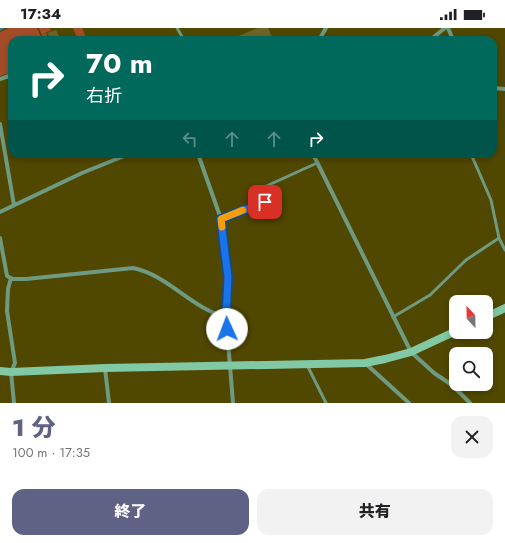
<!DOCTYPE html>
<html lang="ja">
<head>
<meta charset="utf-8">
<style>
  :root { --surface:#fff; --page:#f2f2f2; --text:#202124; --muted:#757577; --accent:#5f6185 }
  body { margin:0; font-family:Jost,"Noto Sans JP",sans-serif; background:var(--page); color:var(--text); height:100vh; display:flex; flex-direction:column; font-size:15px; white-space:nowrap }
  * { box-sizing:border-box; margin:0 }
  p { font-size:13px; color:var(--muted) }
  .icon { flex:none; width:22px; height:22px; fill:none; stroke:currentColor; stroke-width:2; stroke-linecap:round; stroke-linejoin:round }
  .map { position:relative; height:375px; overflow:hidden }
  .sheet { display:flex; flex-direction:column; background:var(--surface); flex:1 }
  .sheet>* { flex:none }
  .top-card { position:absolute; left:8px; top:8px; width:489px; height:122px; border-radius:12px; box-shadow:0 2px 6px #0003; background:#00695c; color:#fff; overflow:hidden }
  .needle { width:26px; rotate:338deg }
  .buttons { position:absolute; left:449px; top:267px; display:grid; gap:8px }
  .buttons a { display:grid; place-items:center; width:44px; height:44px; border-radius:8px; background:var(--surface); box-shadow:0 2px 6px #0003; font-size:20px }
  .pin { position:absolute; display:grid; place-items:center; width:34px; height:34px; color:#fff; margin:-17px; border-radius:8px; box-shadow:0 2px 6px #0006 }
  .me { position:absolute; width:44px; margin:-22px; rotate:358deg; stroke-linejoin:round; filter:drop-shadow(0 0 3px #0008) }
  .turn { display:flex; align-items:center; gap:14px; height:84px; padding:0 12px; font-size:18px }
  .turn .icon { width:52px; height:52px; stroke-width:2.5 }
  .turn b { display:block; font-size:28px; line-height:34px }
  .lanes { display:flex; align-items:center; height:38px; padding:0 12px; background:#0003; justify-content:center; gap:20px; direction:ltr }
  .lanes .off { opacity:.35 }
  .round { display:grid; place-items:center; flex:none; width:42px; height:42px; border-radius:12px; background:var(--page) }
  .head { display:flex; align-items:center; justify-content:space-between; height:68px; padding:0 12px }
  h1 { font-size:24px; font-weight:800; line-height:30px; color:var(--accent) }
  .button { display:flex; gap:8px; margin-top:auto; padding:8px 12px }
  .button a { flex:1; height:46px; border-radius:12px; background:var(--accent); color:#fff; font-size:16px; font-weight:800; line-height:46px; text-align:center }
  .button a+a { background:var(--page); color:var(--text) }
  .status { display:flex; justify-content:space-between; align-items:center; height:28px; padding:0 20px; background:var(--surface); direction:ltr }
  .status svg { height:11px; fill:currentColor }
  .map>svg:first-child { display:block }
  .green { fill:#a44c29 }
  .lines { fill:none; stroke-linecap:round; stroke-linejoin:round }
  .stream { stroke:#398197; stroke-width:3 }
  .building { fill:#6d642a }
  .lane { stroke:#6e9a82; stroke-width:3 }
  .street { stroke:#6e9a82; stroke-width:4 }
  .secondary { stroke:#81c8a4; stroke-width:8 }
  .route-casing { stroke:#114b97; stroke-width:10 }
  .route { stroke:#1a73e8; stroke-width:7 }
  .slow { stroke:#f59e0b; stroke-width:7 }
</style>
</head>
<body>
<div class="status"><b>17:34</b><svg viewBox="0 0 49 12"><path d="M0 12V9h3v3zM5 12V6h3v6zM10 12V3h3v9zM15 12V0h3v12zM26 1h20v11H26zM47 4h2v5h-2z"/></svg></div>
<div class="map">
<svg width="505" height="375" viewBox="0 0 505 375">
  <rect width="100%" height="100%" fill="#504700"/>
  <!-- green -->
  <path class="green" d="M9,0H37L42,11L47,10L48,12H12V44L0,48V4Z
    M39,0H50L51,3L46,4L47,8L43,10Z
    M73,0H82L87,12H78Z"/>
  <g class="lines">
    <!-- stream -->
    <path class="stream" d="M0,1L2,0"/>
  </g>
  <!-- building -->
  <path class="building" d="M258,0H268L272,9L271,10L272,12H229Z
    M56,2L61,12H51L47,5Z"/>
  <g class="lines">
    <!-- lane -->
    <path class="lane" d="M177,0L184,12
      M471,126L491,172L499,210L505,222
      M221,191L265,174L262,160L317,135
      M393,289L430,267L466,232L499,210
      M307,337L326,375"/>
    <!-- street -->
    <path class="street" d="M448,0L453,12
      M319,12L326,0
      M430,12L445,0
      M0,51L12,47
      M493,60L505,61
      M0,96L14,177
      M198,126L221,191L223,218L228,249L226,289L233,375
      M313,126L411,324L434,345L452,357L470,375
      M0,184L82,145L129,126
      M0,210L7,248L13,251H26L133,240C168,247 192,281 226,289
      M11,250L8,261L7,283L15,335L11,344L14,375
      M365,335L409,375
      M105,340L109,375"/>
    <!-- secondary -->
    <path class="secondary" d="M486,289L505,280
      M0,343L11,344L105,340L365,335L385,331L411,324L456,303"/>
  </g>
  <g class="lines">
    <!-- route casing -->
    <g class="route-casing">
      <path id="route" d="M227,301L226,289L228,249L224,218L221,191L265,174"/>
    </g>
    <!-- route -->
    <use href="#route" class="route"/>
    <!-- slow -->
    <path class="slow" d="M222,199L221,191L243,182"/>
  </g>
</svg>
<div class="buttons">
<a><svg class="needle" viewBox="-14 -14 28 28"><path d="M0-13l5 13h-10z" fill="#e53935"/><path d="M0 13l5-13h-10z" fill="#757577"/></svg></a>
<a><svg class="icon" aria-label="search" viewBox="0 0 24 24"><circle cx="10" cy="10" r="6"/><path d="M15 15l6 6"/></svg></a>
</div>
<div class="pin" style="left:265px;top:174px;background:#d93025"><svg class="icon" aria-label="arrive" viewBox="0 0 24 24"><path d="M6 21V4h12l-3 4 3 4H6"/></svg></div>
<svg class="me" style="left:227px;top:301px" viewBox="-20 -20 40 40"><circle r="19" fill="#fff"/><path d="M0-13L10 11 0 6-10 11z" fill="#1a73e8"/></svg>
<div class="top-card">
<div class="turn"><svg class="icon" aria-label="right" viewBox="0 0 24 24"><path d="M7 20v-9h11M14 6l5 5-5 5"/></svg><div><b>70 m</b>右折</div></div>
<div class="lanes"><svg class="icon off" aria-label="left" viewBox="0 0 24 24"><path d="M17 20v-9H6M10 6l-5 5 5 5"/></svg><svg class="icon off" aria-label="ahead" viewBox="0 0 24 24"><path d="M12 20V5M6 11l6-6 6 6"/></svg><svg class="icon off" aria-label="ahead" viewBox="0 0 24 24"><path d="M12 20V5M6 11l6-6 6 6"/></svg><svg class="icon" aria-label="right" viewBox="0 0 24 24"><path d="M7 20v-9h11M14 6l5 5-5 5"/></svg></div>
</div>
</div>
<section class="sheet">
<div class="head"><div><h1>1 分</h1><p>100 m · 17:35</p></div><a class="round"><svg class="icon" aria-label="close" viewBox="0 0 24 24"><path d="M6 6l12 12M18 6L6 18"/></svg></a></div>
<div class="button"><a>終了</a><a>共有</a></div>
</section>
</body>
</html>
